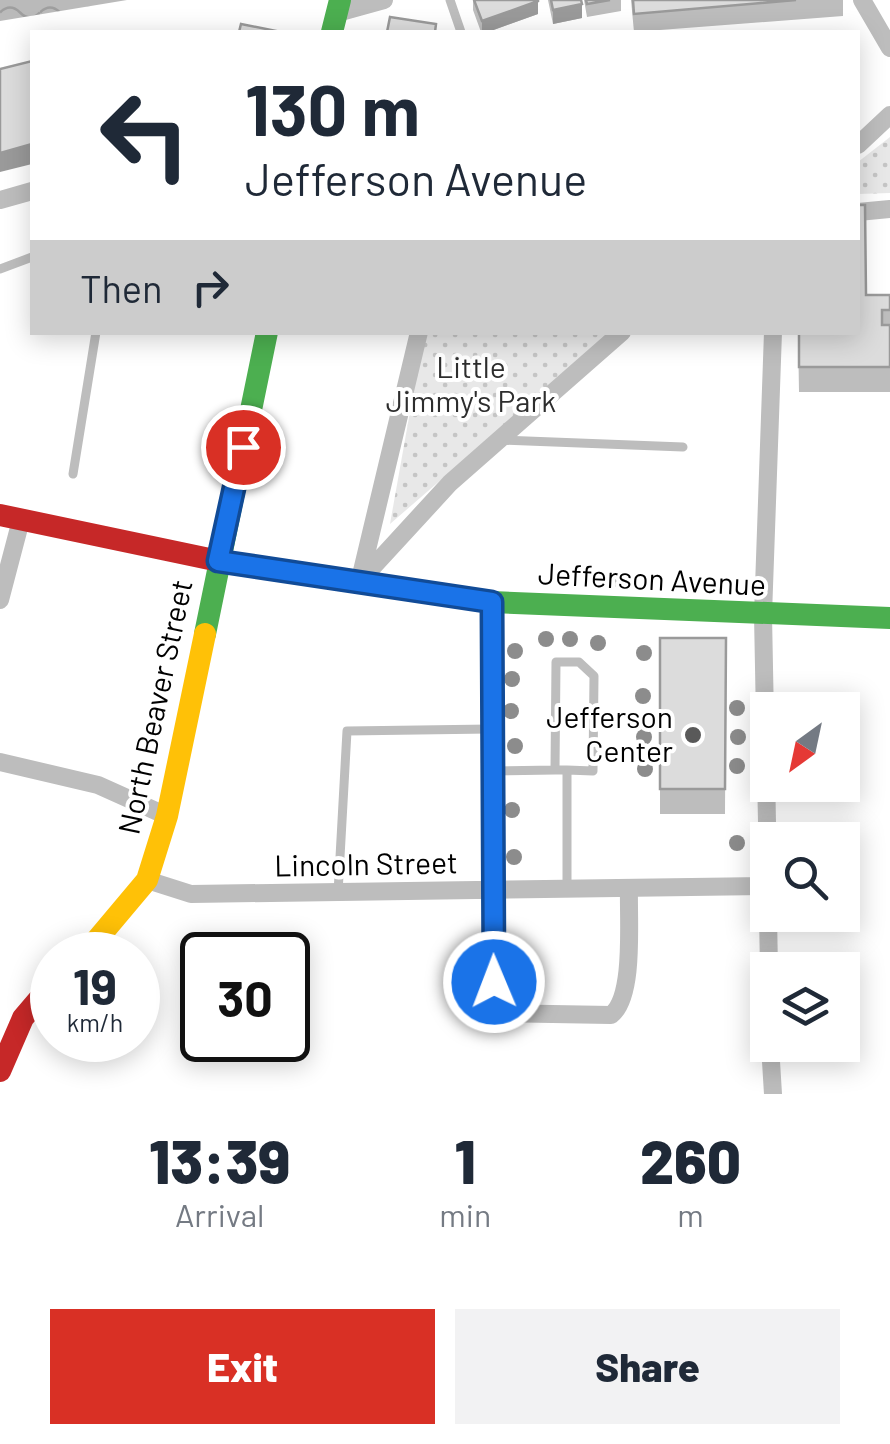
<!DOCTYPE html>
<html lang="en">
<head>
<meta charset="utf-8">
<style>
  :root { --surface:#fff; --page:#f2f2f3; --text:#1f2937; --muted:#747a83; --accent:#d93025 }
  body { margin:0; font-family:Barlow,sans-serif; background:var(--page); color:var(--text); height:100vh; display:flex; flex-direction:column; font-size:38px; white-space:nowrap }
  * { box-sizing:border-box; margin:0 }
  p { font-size:32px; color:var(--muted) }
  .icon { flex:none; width:55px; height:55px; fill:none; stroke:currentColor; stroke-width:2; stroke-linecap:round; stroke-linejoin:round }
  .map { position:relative; height:1094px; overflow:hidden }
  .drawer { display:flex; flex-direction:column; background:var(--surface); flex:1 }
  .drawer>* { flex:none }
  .hud { position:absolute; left:30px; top:30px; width:830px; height:305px; border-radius:0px; box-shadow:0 5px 25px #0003; background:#fff; color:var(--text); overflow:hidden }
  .needle { width:65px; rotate:213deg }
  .buttons { position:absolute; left:750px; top:692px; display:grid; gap:20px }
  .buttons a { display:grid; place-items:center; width:110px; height:110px; border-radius:0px; background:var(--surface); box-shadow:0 5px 25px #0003; font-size:50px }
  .speed { position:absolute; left:30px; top:932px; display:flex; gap:20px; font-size:50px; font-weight:700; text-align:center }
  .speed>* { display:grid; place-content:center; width:130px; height:130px; border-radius:50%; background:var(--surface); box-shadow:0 5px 25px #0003; line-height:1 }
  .speed small { font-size:25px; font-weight:400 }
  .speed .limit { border:5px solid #111; border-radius:15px; background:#fff; color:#111 }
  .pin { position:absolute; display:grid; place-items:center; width:85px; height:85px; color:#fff; margin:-42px; border:5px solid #fff; border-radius:50%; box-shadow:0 2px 10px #0007 }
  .me { position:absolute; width:110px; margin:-55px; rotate:359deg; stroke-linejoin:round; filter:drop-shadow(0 0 8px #0008) }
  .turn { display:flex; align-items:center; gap:35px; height:210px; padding:0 50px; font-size:45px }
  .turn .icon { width:130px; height:130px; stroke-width:2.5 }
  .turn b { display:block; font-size:70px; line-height:85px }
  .then { display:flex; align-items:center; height:95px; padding:0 50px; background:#0003; gap:20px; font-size:38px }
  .eta { display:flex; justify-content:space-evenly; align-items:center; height:170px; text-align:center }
  .eta b { font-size:60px; font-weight:800; line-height:70px }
  .primary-button { display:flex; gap:20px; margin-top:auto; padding:20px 50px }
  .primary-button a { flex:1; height:115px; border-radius:0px; background:var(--accent); color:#fff; font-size:40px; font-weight:800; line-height:115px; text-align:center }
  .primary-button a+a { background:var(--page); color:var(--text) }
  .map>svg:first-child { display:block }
  .park { fill:url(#park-dots) }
  .water { fill:url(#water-waves) }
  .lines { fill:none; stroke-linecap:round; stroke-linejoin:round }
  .lane { stroke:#bdbdbd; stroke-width:9 }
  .street { stroke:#bdbdbd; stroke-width:18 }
  .fast { stroke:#4caf50; stroke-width:22 }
  .slow { stroke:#ffc107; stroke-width:22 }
  .jam { stroke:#c62828; stroke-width:22 }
  .tree { fill:#8c8c8c }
  .wall { fill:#bdbdbd }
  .shaded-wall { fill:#9a9a9a }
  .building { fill:#dcdcdc; stroke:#9a9a9a; stroke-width:2.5 }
  .route-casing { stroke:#114b97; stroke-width:25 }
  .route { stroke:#1a73e8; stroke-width:18 }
  .poi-dot { fill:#595959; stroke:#fff; stroke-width:4 }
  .labels { text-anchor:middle; stroke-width:8; stroke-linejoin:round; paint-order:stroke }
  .park-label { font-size:30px; fill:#2d2d2d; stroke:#fff }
  .street-label { font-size:30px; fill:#000; stroke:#fff }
  .poi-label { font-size:30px; fill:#000; stroke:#fff; text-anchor:end }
</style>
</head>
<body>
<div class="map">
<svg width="890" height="1094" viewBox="0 0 890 1094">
  <defs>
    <pattern id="park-dots" width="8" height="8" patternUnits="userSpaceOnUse" patternTransform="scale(2.5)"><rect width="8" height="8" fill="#e8e8e8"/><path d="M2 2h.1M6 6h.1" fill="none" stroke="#c5c5c5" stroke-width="1.8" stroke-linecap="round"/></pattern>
    <pattern id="water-waves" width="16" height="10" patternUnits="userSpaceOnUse" patternTransform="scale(2.5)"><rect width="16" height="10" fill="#bababa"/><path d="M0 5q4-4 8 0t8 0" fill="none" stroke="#9e9e9e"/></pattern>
  </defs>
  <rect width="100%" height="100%" fill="#fff"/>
  <!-- park -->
  <path class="park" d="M890,137V193L858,194V162Z
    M424,333L609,334L390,524Z"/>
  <!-- water -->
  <path class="water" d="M0,0H127L0,21Z"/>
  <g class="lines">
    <!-- lane -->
    <path class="lane" d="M450,0L461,32
      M0,269L32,257
      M500,440L683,447
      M73,474L96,332
      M493,771L555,770
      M567,890V770L593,771L594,676L579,662H556L555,770H567
      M338,893L347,731L490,729"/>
    <!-- street -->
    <path class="street" d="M862,0L890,48
      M337,13L384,0
      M858,145L890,115
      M0,200L32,191
      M858,212L890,209
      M361,575L419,332
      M359,582L450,483L622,332
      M0,600L21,520
      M492,602L494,1013L611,1015C635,997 628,919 629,889
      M0,762L98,785L167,816
      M768,875L763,615L773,332
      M147,880L191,894L768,886
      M768,915L769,970
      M770,1045L773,1094"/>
    <!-- fast -->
    <path class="fast" d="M332,32L340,0
      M312,575L492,602L890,618
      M205,634L267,332"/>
    <!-- slow -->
    <path class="slow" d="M84,955L147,880L167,816L205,634"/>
    <!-- jam -->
    <path class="jam" d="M0,515L219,561L312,575
      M0,1071L23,1018L52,984"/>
  </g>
  <!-- trees -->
  <g class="tree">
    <circle cx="611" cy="580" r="8"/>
    <circle cx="546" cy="639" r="8"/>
    <circle cx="570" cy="639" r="8"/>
    <circle cx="598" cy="643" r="8"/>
    <circle cx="515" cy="651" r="8"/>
    <circle cx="644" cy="653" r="8"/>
    <circle cx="512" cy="679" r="8"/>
    <circle cx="643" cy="696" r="8"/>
    <circle cx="737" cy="708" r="8"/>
    <circle cx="511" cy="711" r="8"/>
    <circle cx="644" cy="737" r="8"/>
    <circle cx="738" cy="737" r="8"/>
    <circle cx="515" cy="746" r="8"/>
    <circle cx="737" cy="766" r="8"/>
    <circle cx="645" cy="769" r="8"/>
    <circle cx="512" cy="810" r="8"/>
    <circle cx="737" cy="843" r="8"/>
    <circle cx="514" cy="857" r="8"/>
  </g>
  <!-- wall -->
  <path class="wall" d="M473,0H538V14L488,32H481L473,10Z
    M548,0H581L582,18L553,24Z
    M584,0H621V11L587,17Z
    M631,0H843V16L634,32Z
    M866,295H890V392H799L798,332Z
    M660,638H726L725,814H660Z"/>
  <!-- shaded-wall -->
  <path class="shaded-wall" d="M538,1V14L488,32H482V21Z
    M582,4V18L553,24V10Z
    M32,144V164L0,172V153Z"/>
  <!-- building -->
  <path class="building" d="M474,0H538V1L482,21Z
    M551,0H581L582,4L553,10Z
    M586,0H610L587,4Z
    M633,0H796L634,14Z
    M390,17L436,24L435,32H387Z
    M241,24L281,32H239Z
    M32,61V144L0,153V69Z
    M858,205H865L866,295H890V310H882V325H890V367H799V332H858Z
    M660,638H726L725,789H660Z"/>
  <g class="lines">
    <!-- route casing -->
    <g class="route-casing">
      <path id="route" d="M243,447L218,561L492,602L494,982"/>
    </g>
    <!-- route -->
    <use href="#route" class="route"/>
  </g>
  <!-- markers -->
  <circle class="poi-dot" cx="693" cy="735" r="10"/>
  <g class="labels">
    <!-- park labels -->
    <g class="park-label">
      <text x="471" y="378">Little<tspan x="471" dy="34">Jimmy's Park</tspan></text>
    </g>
    <!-- street labels -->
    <g class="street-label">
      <text transform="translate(652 580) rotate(3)" y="10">Jefferson Avenue</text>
      <text transform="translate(156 707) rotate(-78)" y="10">North Beaver Street</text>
      <text transform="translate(366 865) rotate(-1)" y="10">Lincoln Street</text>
    </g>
    <!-- poi labels -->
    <g class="poi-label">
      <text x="673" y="728">Jefferson<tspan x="673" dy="34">Center</tspan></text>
    </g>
  </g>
</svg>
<div class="buttons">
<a><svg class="needle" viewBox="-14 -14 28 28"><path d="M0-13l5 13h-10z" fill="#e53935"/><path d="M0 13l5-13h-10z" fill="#747a83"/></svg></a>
<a><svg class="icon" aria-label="search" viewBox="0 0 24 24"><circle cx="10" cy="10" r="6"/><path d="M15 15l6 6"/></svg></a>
<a><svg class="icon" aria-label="layers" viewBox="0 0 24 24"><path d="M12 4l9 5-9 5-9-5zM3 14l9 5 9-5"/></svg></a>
</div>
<div class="speed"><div>19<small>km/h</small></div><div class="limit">30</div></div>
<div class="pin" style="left:243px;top:447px;background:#d93025"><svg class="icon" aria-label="arrive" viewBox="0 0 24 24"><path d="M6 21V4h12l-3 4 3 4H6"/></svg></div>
<svg class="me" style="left:494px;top:982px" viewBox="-20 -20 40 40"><circle r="17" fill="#1a73e8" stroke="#fff" stroke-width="3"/><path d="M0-11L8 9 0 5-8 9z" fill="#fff"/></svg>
<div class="hud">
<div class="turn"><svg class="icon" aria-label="left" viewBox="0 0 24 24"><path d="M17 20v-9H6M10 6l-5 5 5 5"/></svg><div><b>130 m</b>Jefferson Avenue</div></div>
<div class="then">Then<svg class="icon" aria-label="right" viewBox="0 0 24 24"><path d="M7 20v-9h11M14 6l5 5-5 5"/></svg></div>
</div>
</div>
<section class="drawer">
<div class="eta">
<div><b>13:39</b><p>Arrival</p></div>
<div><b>1</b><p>min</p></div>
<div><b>260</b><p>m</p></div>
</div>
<div class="primary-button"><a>Exit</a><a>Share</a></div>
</section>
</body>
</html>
